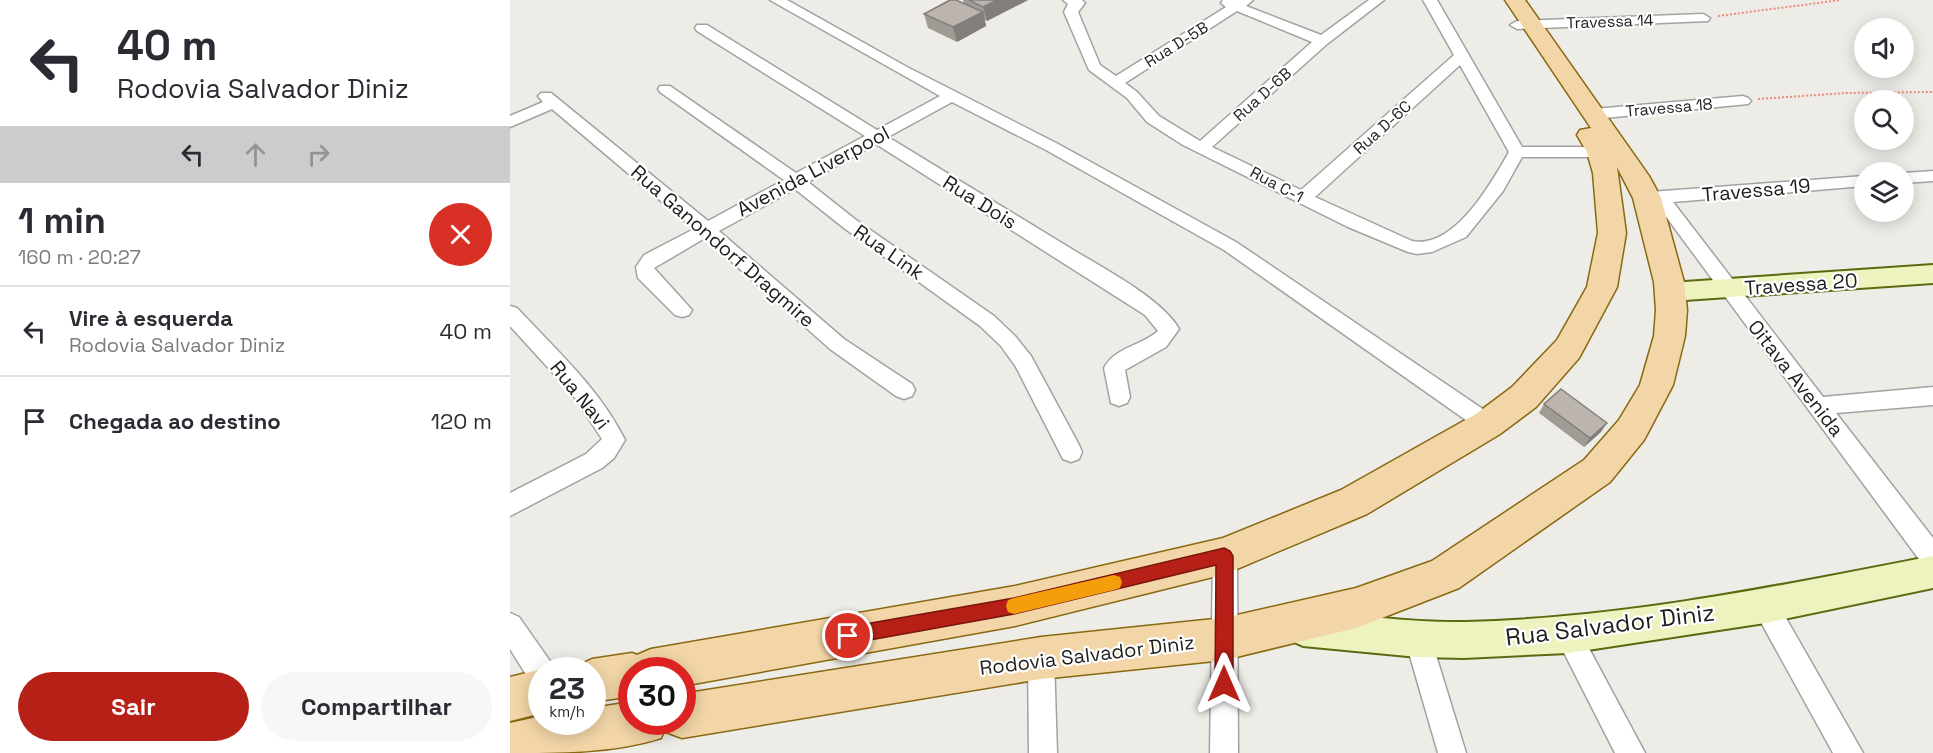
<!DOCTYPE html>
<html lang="pt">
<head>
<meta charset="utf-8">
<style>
  :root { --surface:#fff; --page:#f7f7f7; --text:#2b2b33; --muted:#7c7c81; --line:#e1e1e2; --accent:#b72016 }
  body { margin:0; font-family:"Space Grotesk",sans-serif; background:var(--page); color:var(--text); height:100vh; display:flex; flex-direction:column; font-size:22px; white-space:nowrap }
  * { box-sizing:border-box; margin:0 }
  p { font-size:20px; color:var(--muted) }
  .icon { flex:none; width:33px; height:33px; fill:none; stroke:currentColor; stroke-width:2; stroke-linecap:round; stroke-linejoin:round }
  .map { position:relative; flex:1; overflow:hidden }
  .sheet { display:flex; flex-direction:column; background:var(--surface); width:510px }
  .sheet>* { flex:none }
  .guide { background:#fff; color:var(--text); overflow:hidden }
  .buttons { position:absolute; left:1344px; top:18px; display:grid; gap:12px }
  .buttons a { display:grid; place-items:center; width:60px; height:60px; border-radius:50%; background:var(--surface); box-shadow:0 3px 15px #0003; font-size:30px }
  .speed { position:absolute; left:18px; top:657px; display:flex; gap:12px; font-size:30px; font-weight:700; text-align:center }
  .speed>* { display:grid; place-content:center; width:78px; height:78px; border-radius:50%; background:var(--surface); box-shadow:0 3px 15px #0003; line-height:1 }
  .speed small { font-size:15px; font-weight:400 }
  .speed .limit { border:9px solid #d22; background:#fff; color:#111 }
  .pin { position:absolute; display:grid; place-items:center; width:51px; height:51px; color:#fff; margin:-26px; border:3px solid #fff; border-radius:50%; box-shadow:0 2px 6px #0007 }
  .me { position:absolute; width:66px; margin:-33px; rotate:0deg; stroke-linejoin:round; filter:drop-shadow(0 0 4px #0008) }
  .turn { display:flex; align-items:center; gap:21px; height:126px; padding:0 18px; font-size:27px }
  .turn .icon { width:78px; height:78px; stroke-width:2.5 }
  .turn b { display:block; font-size:42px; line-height:51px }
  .lanes { display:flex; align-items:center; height:57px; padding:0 18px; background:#0003; justify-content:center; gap:30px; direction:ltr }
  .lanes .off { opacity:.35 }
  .round { display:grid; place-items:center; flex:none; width:63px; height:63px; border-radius:32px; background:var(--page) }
  .headline { display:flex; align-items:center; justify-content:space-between; height:102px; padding:0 18px }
  h1 { font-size:36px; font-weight:800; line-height:45px }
  .cta { display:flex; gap:12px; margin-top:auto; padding:12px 18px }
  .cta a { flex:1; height:69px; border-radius:36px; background:var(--accent); color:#fff; font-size:24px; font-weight:800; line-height:69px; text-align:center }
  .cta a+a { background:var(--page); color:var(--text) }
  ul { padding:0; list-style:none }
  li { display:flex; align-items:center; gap:18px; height:90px; padding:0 18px; border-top:2px solid var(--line) }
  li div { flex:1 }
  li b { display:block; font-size:22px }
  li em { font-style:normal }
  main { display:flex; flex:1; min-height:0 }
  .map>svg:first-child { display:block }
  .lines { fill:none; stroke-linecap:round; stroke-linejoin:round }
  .street-casing { stroke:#a2a2a2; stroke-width:3 }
  .secondary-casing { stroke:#5a6a11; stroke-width:4 }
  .primary-casing { stroke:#886810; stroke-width:3 }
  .path { stroke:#ea8d7a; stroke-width:2; stroke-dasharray:2 2; stroke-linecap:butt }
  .street { fill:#fff; fill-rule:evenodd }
  .secondary { fill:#edf2bf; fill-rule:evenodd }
  .primary { fill:#f2d6a7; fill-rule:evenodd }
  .wall { fill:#a19b96 }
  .shaded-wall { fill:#837e7a }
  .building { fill:#bbb4af; stroke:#837e7a; stroke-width:1.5 }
  .route { fill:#b72016; stroke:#77150e; stroke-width:1.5 }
  .slow { fill:#f59e0b }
  .labels { text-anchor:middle; stroke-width:4.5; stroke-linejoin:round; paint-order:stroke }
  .far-street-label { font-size:16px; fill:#1e1e1e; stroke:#fff }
  .street-label { font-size:20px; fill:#1e1e1e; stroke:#fff }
  .near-street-label { font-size:24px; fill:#1e1e1e; stroke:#fff }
</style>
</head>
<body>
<main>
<section class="sheet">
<div class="guide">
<div class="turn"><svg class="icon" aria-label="left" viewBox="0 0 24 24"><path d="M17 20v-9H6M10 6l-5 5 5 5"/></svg><div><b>40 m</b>Rodovia Salvador Diniz</div></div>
<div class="lanes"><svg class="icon" aria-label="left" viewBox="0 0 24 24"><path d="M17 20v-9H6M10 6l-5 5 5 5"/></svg><svg class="icon off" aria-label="ahead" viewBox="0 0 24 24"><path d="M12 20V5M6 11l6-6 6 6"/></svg><svg class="icon off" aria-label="right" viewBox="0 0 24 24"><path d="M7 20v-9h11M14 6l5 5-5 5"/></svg></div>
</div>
<div class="headline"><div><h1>1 min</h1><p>160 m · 20:27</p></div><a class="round" style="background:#d93025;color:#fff"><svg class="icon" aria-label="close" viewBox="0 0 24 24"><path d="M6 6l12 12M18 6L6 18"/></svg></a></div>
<ul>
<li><svg class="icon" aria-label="left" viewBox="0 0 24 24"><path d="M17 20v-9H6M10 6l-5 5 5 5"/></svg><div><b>Vire à esquerda</b><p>Rodovia Salvador Diniz</p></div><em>40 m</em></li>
<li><svg class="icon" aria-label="arrive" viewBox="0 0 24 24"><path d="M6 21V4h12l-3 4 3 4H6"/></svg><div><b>Chegada ao destino</b></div><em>120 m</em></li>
</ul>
<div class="cta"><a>Sair</a><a>Compartilhar</a></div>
</section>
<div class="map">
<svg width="1423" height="753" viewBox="0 0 1423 753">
  <rect width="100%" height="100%" fill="#eeece6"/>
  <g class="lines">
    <!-- street casing -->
    <g class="street-casing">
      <path id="street" d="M260,0H277L397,67L548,144L726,242L986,418L989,424L986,430L978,433L970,430L714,250L536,150L442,102L378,137C437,173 496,209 555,245C587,265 651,297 669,329L656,347L615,370L620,397L617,403L609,406L601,403L594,368C605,347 631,346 648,331L635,315L366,144L298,182L346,220L484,316L505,336L521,356L569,445L572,452L569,459L561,462L553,459L506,367L491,346L470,326L334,228L285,189L209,231L334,339L402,384L405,390L402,396L394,399L386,396L320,349L195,238L144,268L182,310L179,315L172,317L165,315L128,278L126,267L134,255L184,229L42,109L0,127V116L33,102L28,96L31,93H41L198,221L274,180L150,92L148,89L150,86H160L286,173L355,136L187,31L185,28L187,25H197L367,130L430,96Z
        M553,0H572L575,3L568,12L590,65L606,76L716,7L711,3L713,0H743L736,6L811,35L859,0H874L817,44L702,147L791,190L944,55L913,0H927L1012,147H1090L1098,152L1090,157H1012L993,191L956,237L922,252L907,254L898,252L838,227L673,145L637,122L617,98L579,70L554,12L558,4ZM727,11L802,42L690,141L649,116L627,92L615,83ZM950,65L999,152C982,182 944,250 902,241L805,197Z
        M1193,14L1200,18L1198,21L1007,29L1000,25L1007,21Z
        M1233,96L1238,98L1241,101L1238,104L1084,119L1076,114L1084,109Z
        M1423,171V181L1394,183V173Z
        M1354,176V186L1163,202L1313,397L1423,387V405L1326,413L1423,538V570L1414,566L1146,203L1134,202L1131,198L1134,194L1140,192Z
        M0,306L7,308C46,350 89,388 115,440L104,458L92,468L0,516V493L76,454L92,439L63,395L0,326Z
        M715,544L724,548L727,556L728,753H700L703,556L706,548Z
        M1255,593L1264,597L1353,753H1323L1242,606L1246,597Z
        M0,613L9,617L42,664L44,670H32V687L22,684L0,649Z
        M1058,622L1067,626L1135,753H1105L1045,635L1049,626Z
        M908,626L917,630L921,639L956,753H928L895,639L899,630Z
        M531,645L541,648L544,658L547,753H519L518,658L521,648Z"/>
    </g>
    <!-- secondary casing -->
    <g class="secondary-casing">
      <path id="secondary" d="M1423,265V283L1160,301L1151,299L1147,292L1151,285L1160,283Z
        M1423,556V588L1255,623L1058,653L954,658L908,657L793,646L780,640L775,628L780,616L793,610C847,615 902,623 956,622C1114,618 1269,586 1423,556Z"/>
    </g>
    <!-- primary casing -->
    <g class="primary-casing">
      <path id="primary" d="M995,0H1015L1139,176L1151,198L1174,282L1177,310L1175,336L1163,385L1134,440L1100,482L949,588L846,628L714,660L531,679L172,738L156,732L155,728L151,738C104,753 50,753 0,753V723L32,716V722H82V708L122,702V722H172V694L531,637L714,618L846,588L922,561L1074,460L1109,420L1130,385L1144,336L1146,310L1144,282L1123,198L1107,167L1116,233L1107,287L1069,358L1026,407L990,434L857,514L715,574L505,626L172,686V670H122V696L82,702V670H65L67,666L82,659L122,653L127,655L141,649L505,586L713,538L831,490L966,414L1002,387L1047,340L1077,287L1088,233L1083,173L1077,152L1067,135L1070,130L1081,128Z
        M32,669L35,670H32V713L0,721V677Z"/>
    </g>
    <!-- path -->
    <path class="path" d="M1208,16L1331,0
      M1248,99L1336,93L1423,92"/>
    <!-- street -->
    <use href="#street" class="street"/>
    <!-- secondary -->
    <use href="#secondary" class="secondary"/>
    <!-- primary -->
    <use href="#primary" class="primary"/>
  </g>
  <!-- wall -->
  <path class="wall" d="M453,0H518L477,21L475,20L476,26L447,42L418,28L414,14L454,4Z
    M1034,404L1091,432L1074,447L1029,413Z"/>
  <!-- shaded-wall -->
  <path class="shaded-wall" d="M487,0H518L477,21L473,7Z
    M473,12L476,26L447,42L443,27Z
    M1097,423L1091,432L1074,447L1080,438Z"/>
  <!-- building -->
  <path class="building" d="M440,0H446L473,12L443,27L414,14Z
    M459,0H487L473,7Z
    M1051,389L1097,423L1080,438L1034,404Z"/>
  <!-- route -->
  <path class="route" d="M714,548L720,551L723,556V684L720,691L714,693L708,691L705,684L706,565L504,614L338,644L332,642L329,636L332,630L338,627L504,598Z"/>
  <!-- slow -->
  <path class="slow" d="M604,575L610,577L612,582L610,588L604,590L504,614L498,612L496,606L498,600L504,598Z"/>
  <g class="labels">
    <!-- far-street labels -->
    <g class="far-street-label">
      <text transform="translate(1100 21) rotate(-2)" y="6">Travessa 14</text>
      <text transform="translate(666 44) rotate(-32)" y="6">Rua D-5B</text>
      <text transform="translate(752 94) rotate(-42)" y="6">Rua D-6B</text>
      <text transform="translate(1159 107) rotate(-5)" y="6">Travessa 18</text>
      <text transform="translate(872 127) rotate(-42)" y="6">Rua D-6C</text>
      <text transform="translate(767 184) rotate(28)" y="6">Rua C-1</text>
    </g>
    <!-- street labels -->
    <g class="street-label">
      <text transform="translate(303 171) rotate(-28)" y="7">Avenida Liverpool</text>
      <text transform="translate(1246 190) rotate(-5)" y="7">Travessa 19</text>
      <text transform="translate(470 202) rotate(32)" y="7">Rua Dois</text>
      <text transform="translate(213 246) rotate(41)" y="7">Rua Ganondorf Dragmire</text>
      <text transform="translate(379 252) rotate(35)" y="7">Rua Link</text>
      <text transform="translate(1291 284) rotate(-4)" y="7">Travessa 20</text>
      <text transform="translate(1286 378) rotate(52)" y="7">Oitava Avenida</text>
      <text transform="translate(70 395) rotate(51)" y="7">Rua Navi</text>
      <text transform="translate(577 655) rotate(-7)" y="7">Rodovia Salvador Diniz</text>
    </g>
    <!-- near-street labels -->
    <g class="near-street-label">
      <text transform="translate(1100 625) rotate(-7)" y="8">Rua Salvador Diniz</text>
    </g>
  </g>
</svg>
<div class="buttons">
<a><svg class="icon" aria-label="sound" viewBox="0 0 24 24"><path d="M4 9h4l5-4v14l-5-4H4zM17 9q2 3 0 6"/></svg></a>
<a><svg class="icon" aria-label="search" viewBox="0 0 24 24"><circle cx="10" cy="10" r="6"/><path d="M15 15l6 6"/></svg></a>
<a><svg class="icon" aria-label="layers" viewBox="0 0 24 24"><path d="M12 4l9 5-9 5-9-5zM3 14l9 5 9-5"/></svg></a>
</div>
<div class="speed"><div>23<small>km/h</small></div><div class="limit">30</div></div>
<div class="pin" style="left:338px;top:636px;background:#d93025"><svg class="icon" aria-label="arrive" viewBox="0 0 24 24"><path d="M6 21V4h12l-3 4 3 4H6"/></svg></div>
<svg class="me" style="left:714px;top:684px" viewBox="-20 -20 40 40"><path d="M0-17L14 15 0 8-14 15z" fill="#b72016" stroke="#fff" stroke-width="4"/></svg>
</div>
</main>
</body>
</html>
